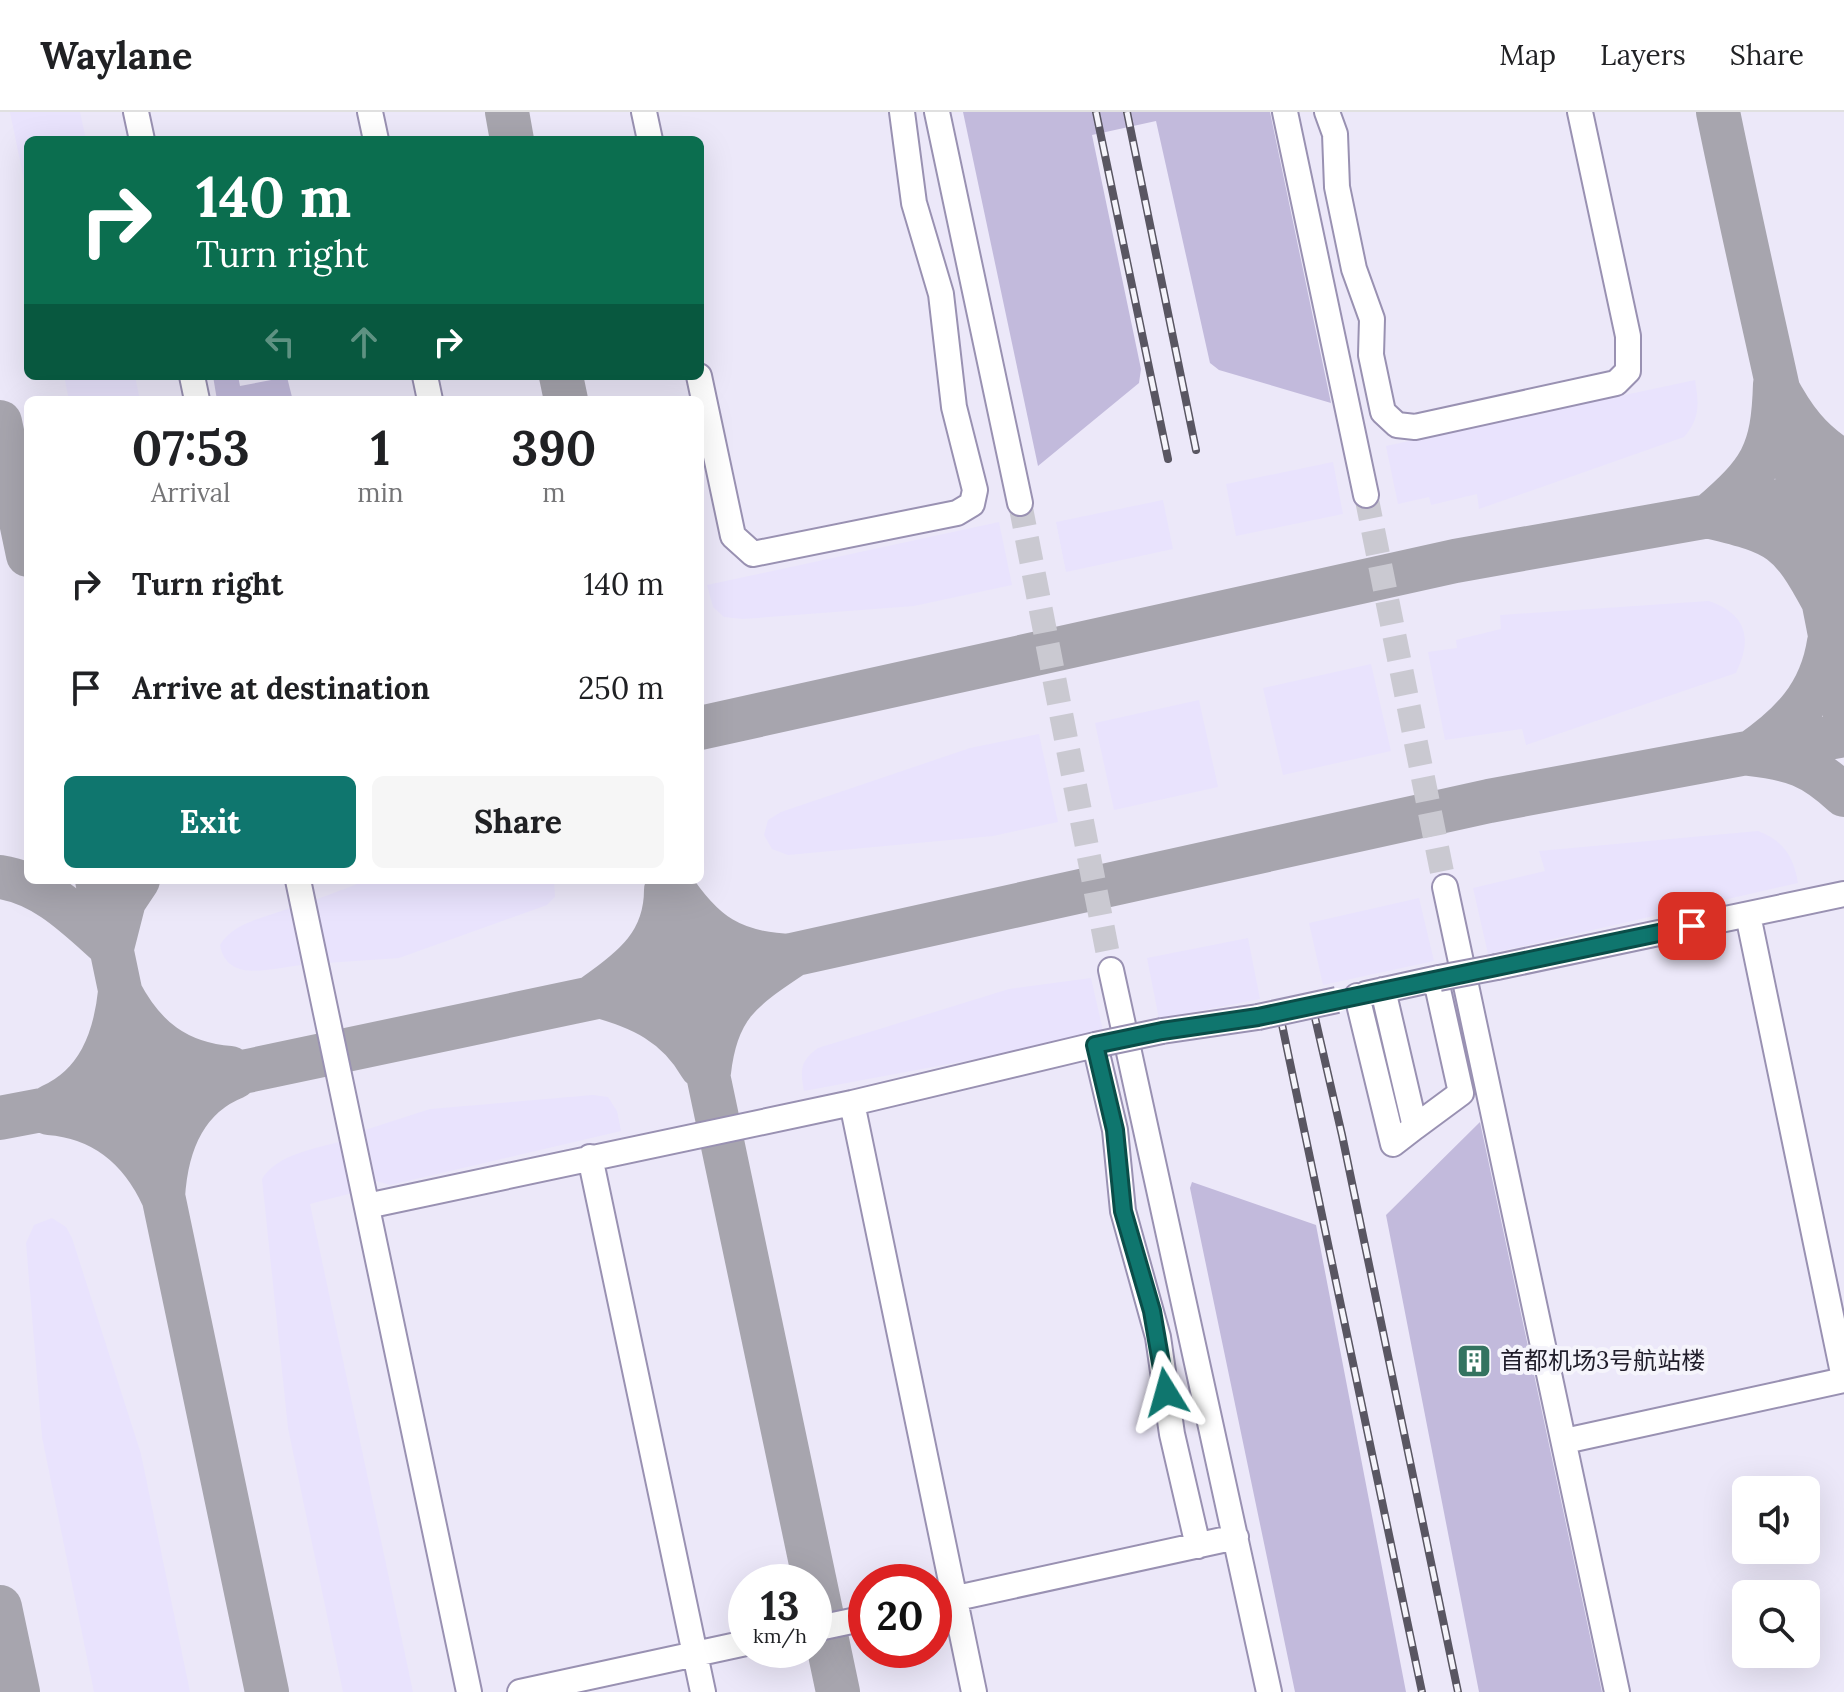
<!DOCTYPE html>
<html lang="en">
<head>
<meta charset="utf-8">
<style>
  :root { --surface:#fff; --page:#f6f6f6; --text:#202124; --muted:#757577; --line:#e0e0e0; --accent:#0f766e }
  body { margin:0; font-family:Lora,"Noto Sans SC",serif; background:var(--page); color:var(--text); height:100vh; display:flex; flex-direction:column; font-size:30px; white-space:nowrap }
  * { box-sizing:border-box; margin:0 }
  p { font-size:26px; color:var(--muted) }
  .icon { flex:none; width:44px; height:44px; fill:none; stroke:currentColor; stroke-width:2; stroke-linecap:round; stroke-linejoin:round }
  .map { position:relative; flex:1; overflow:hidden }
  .sheet { position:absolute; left:24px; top:284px; width:680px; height:488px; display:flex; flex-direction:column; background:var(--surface); border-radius:12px; box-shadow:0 8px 32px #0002 }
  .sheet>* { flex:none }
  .banner { position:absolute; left:24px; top:24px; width:680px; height:244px; border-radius:12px; box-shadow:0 8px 32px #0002; background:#0b6e4f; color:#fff; overflow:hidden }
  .buttons { position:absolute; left:1732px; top:1364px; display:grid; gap:16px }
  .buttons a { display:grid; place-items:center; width:88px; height:88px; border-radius:12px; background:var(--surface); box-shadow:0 8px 32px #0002; font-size:40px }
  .speed { position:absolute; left:728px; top:1452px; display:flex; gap:16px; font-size:40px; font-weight:700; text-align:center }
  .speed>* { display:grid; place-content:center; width:104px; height:104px; border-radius:50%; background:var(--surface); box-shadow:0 8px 32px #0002; line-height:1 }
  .speed small { font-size:20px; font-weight:400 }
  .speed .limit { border:12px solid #d22; background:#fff; color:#111 }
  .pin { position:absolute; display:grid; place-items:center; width:68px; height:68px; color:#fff; margin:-34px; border-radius:16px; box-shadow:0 4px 12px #0006 }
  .me { position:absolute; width:88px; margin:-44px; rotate:352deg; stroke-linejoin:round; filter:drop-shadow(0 0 6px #0008) }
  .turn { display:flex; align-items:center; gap:28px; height:168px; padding:0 40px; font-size:36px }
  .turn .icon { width:104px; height:104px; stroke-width:2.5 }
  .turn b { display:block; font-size:56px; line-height:68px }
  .lanes { display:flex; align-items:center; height:76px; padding:0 40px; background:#0003; justify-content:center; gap:40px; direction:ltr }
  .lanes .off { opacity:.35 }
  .eta { display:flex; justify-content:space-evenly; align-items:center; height:136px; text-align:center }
  .eta b { font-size:48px; font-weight:700; line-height:56px }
  .primary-button { display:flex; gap:16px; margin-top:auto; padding:16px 40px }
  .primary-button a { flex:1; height:92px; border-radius:12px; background:var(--accent); color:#fff; font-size:32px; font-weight:700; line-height:92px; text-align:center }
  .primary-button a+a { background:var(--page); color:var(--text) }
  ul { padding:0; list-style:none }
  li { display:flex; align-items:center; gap:24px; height:104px; padding:0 40px }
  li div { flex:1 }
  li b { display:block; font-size:30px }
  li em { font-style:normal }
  header { display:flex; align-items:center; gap:48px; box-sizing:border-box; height:112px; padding:0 40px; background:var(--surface); border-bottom:2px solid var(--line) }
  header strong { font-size:38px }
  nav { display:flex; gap:44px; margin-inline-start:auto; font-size:28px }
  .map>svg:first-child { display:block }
  .built { fill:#ece8f9; fill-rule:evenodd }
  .green { fill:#e9e3fd }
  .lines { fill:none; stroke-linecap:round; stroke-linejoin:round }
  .taxiway { stroke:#a7a5ae; stroke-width:44 }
  .building { fill:#c2badc }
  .minor-tunnel { stroke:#cac9d1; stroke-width:24; stroke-dasharray:24 12; stroke-linecap:butt }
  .minor-casing { stroke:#9991b2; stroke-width:28 }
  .minor { stroke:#fff; stroke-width:24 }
  .rail-casing { stroke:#595662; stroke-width:8 }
  .rail { stroke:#f5f4fb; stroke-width:5; stroke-dasharray:15; stroke-linecap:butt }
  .minor-bridge-casing { stroke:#9991b2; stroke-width:28; stroke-linecap:butt }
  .minor-bridge { stroke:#fff; stroke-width:24 }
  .route-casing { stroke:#0a4d48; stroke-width:20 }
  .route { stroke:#0f766e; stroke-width:14 }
  .labels { text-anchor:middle; stroke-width:8; stroke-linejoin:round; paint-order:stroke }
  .poi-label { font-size:24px; fill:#201d2a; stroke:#f5f4fb; text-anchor:start }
</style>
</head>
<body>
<header>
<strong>Waylane</strong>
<nav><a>Map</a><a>Layers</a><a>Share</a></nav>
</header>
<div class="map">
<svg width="1844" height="1580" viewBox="0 0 1844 1580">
  <rect width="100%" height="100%" fill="#f5f4fb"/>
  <!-- built -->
  <path class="built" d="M0,0H1844V1580H0ZM28,28H700V264H28ZM28,288H700V768H28ZM1746,1378H1806V1438H1746ZM746,1470H814V1538H746ZM866,1470H934V1538H866ZM1746,1482H1806V1542H1746Z"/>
  <!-- green -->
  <path class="green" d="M10,0H80L86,28H28V87Z
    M64,264H135L140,288H69Z
    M1695,268C1699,292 1700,307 1684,325L1479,397L1477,382L1431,393L1429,385L1398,392L1386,334Z
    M1333,350L1343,402L1236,424L1226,372Z
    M1163,388L1173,437L1066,460L1056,410Z
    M999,410L1012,473L914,494L743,507L724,505L713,495L707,473Z
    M1709,489C1748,503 1752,527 1736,561L1526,633L1522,617L1445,628L1428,540L1457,536L1456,528L1501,517L1500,503Z
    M1371,552L1391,639L1283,663L1263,576Z
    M1199,588L1218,675L1114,698L1095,611Z
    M1039,622L1058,710L993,724L788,743L772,737L764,723L768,708L781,700L970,636Z
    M1758,719C1783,728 1794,745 1798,771L1488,842L1473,776L1545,759L1539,739Z
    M368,768H554L555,785L547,793L399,846L327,851L315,788Z
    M1419,786L1434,849L1323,873L1309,811Z
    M290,796L301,853C272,856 227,872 220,833C233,810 267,805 290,796Z
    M1248,826L1260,887L1159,907L1147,846Z
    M1091,866L1104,923L804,979C800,958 800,949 818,936L1009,877Z
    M593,983L608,985L617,999L621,1019L390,1073L376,1069L365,1018L430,997Z
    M342,1029L352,1081L310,1092L413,1580H343L288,1316L262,1067C277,1042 315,1037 342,1029Z
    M52,1106L66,1115L72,1126L141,1342L190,1580H94L42,1325L26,1131L34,1113Z"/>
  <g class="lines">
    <!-- taxiway -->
    <path class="taxiway" d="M507,0L512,28
      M1718,0C1759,200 1808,397 1844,598
      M561,264L566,288
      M0,310L28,443
      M1709,404C1761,359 1773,342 1775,272C1793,306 1810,330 1844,350
      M1711,405C1779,421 1790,427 1823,489L1829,443L1844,408
      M1829,530C1821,583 1791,613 1749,642C1793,647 1812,653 1844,683
      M700,616L1455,449L1709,404L1844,375
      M0,765C46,772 78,806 112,836L124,789L138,768
      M97,768L267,1580
      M667,768L838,1580
      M671,773C703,822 732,842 792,844C741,878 716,895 709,960
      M666,778C666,830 634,856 595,883C641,895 677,912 701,954
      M51,994C98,973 115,928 120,880C144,926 177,952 230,956
      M49,1001C103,1005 141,1037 163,1085C166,1033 184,985 235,965
      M0,1006L252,958L687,866L1489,689L1844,623
      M0,1495L18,1580"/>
  </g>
  <!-- building -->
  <path class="building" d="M963,0H1270L1331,291L1219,258L1210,251L1156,9L1092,23L1141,257L1139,271L1038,354Z
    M213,264H238L240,274L287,265L292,285L217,288Z
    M1480,1010L1602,1580H1479L1386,1103Z
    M1192,1070L1316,1113L1406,1580H1295L1190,1076Z"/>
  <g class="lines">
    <!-- minor-tunnel -->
    <path class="minor-tunnel" d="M1366,383L1445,775
      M1020,391L1111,858"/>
    <!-- minor casing -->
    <g class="minor-casing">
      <path id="minor" d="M136,0L142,28
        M370,0L376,28
        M644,0L650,28
        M937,0L1020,391
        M1285,0L1366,383
        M1327,0L1335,22L1337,75L1354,157L1372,207L1371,243L1383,300L1397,313L1415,315L1616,271L1628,259V224L1580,0
        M192,264L197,288
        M425,264L430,288
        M699,264L733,424L753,442L957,401L972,392L975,378L954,295L941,182L914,91L902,0
        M298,768L469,1580
        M1445,775L1617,1580
        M1748,803L1844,1266
        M1497,855L1844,782
        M1111,858L1269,1580
        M1383,878L1415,1015L1461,981L1437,873L1427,869
        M1366,882L1439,866
        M1357,884L1393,1032L1415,1015
        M1162,919L1258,905
        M852,991L974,1580
        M590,1045L703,1580
        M367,1094L852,991L1095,933L1115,1018L1123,1099L1158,1225L1172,1322L1198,1434
        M1565,1329L1844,1268
        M934,1491L1236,1425
        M814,1517L866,1506
        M520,1580L746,1531"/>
    </g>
    <!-- minor -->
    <use href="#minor" class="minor"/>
    <!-- rail casing -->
    <g class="rail-casing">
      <path id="rail" d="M1096,0L1168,347
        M1127,0L1196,338
        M1313,897L1342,1023L1458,1580
        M1280,903L1422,1580"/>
    </g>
    <!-- rail -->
    <use href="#rail" class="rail"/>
    <!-- minor-bridge casing -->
    <g class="minor-bridge-casing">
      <path id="minor-bridge" d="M1439,866L1497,855
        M1258,905L1337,888
        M1095,933L1162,919"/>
    </g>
    <!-- minor-bridge -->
    <use href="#minor-bridge" class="minor-bridge"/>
  </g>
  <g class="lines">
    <!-- route casing -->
    <g class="route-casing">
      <path id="route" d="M1166,1280L1152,1199L1123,1099L1115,1018L1095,933L1162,919L1258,905L1692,814"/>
    </g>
    <!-- route -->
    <use href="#route" class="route"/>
  </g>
  <!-- icons -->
  <defs>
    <g id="building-square" transform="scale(1.8)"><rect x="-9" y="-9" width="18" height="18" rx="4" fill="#347360" stroke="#f5f4fb"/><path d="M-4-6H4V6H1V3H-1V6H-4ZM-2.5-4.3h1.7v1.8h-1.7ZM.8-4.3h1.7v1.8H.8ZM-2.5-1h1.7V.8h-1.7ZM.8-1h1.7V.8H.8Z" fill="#fff"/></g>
  </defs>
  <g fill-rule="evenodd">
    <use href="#building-square" x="1474" y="1249"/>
  </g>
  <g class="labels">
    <!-- poi labels -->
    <g class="poi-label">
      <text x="1500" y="1257">首都机场3号航站楼</text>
    </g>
  </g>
</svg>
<div class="buttons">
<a><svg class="icon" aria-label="sound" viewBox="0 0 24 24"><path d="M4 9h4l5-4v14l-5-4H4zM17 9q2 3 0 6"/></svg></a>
<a><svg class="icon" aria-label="search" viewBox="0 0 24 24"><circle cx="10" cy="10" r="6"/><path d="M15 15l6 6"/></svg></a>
</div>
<div class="speed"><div>13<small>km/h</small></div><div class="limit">20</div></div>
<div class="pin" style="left:1692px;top:814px;background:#d93025"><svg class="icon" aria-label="arrive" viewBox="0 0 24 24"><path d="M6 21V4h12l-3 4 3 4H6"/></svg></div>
<svg class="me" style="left:1166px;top:1280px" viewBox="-20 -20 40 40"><path d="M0-17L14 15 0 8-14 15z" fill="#0f766e" stroke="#fff" stroke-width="4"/></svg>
<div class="banner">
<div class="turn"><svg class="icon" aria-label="right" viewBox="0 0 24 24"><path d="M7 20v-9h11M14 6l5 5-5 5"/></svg><div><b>140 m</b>Turn right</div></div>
<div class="lanes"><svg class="icon off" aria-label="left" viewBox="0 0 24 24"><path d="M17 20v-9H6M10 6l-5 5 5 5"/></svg><svg class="icon off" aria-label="ahead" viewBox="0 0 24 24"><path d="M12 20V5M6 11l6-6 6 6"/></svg><svg class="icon" aria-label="right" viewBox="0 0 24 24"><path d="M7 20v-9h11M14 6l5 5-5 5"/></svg></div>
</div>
<section class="sheet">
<div class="eta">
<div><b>07:53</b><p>Arrival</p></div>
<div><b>1</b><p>min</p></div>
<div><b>390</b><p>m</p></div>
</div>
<ul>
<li><svg class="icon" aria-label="right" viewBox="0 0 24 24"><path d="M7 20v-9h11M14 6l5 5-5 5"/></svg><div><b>Turn right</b></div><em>140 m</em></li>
<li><svg class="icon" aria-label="arrive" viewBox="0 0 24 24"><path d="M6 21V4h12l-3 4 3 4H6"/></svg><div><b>Arrive at destination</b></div><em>250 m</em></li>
</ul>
<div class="primary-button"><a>Exit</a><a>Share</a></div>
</section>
</div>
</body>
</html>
